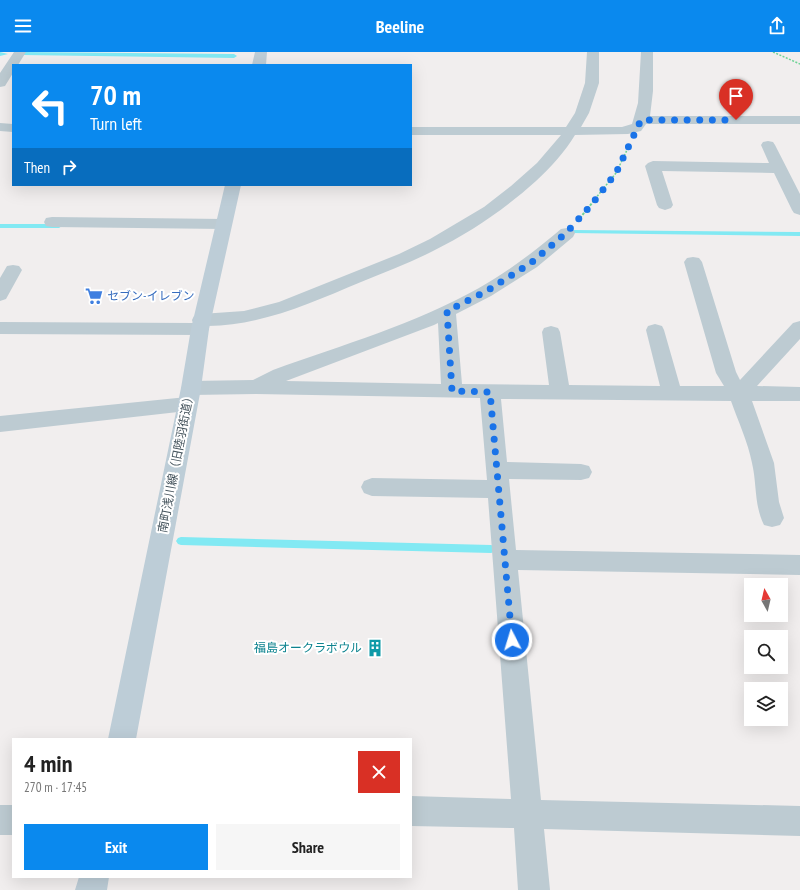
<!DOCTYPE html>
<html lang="en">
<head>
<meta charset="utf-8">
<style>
  :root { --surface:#fff; --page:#f6f6f6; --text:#222; --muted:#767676; --accent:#0a89ee }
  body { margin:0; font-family:"PT Sans Narrow","Noto Sans JP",sans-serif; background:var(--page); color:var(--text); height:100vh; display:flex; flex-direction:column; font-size:15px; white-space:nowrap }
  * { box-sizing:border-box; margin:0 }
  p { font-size:13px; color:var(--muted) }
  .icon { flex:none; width:22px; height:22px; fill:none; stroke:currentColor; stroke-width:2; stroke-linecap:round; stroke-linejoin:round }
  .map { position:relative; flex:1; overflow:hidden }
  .details { position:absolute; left:12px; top:686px; width:400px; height:140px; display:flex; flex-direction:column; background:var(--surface); border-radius:0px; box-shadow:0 4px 16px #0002 }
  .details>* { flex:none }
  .top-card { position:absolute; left:12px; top:12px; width:400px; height:122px; border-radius:0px; box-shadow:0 4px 16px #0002; background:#0a89ee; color:#fff; overflow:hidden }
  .needle { width:26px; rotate:352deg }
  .tools { position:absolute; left:744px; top:526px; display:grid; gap:8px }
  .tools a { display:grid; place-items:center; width:44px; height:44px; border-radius:0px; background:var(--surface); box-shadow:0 4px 16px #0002; font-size:20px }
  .pin { position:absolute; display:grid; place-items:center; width:34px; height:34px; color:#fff; margin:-41px -17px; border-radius:50% 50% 50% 0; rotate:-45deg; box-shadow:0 0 4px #0007 }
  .pin .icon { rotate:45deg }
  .me { position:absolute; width:44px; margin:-22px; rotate:355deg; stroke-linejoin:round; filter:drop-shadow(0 0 3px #0008) }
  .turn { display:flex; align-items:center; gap:14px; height:84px; padding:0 12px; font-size:18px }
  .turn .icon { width:52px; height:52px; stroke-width:2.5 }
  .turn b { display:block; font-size:28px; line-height:34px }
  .then { display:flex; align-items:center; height:38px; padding:0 12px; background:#0003; gap:8px; font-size:15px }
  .round { display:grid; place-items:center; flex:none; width:42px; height:42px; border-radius:0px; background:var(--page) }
  .headline { display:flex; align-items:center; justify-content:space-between; height:68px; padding:0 12px }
  h1 { font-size:24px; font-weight:600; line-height:30px }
  .action { display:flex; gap:8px; margin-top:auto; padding:8px 12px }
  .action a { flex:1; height:46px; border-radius:0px; background:var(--accent); color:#fff; font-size:16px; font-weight:600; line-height:46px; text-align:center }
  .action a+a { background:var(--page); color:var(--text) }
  header { display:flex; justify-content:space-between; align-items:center; height:52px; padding:0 12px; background:var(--accent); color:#fff; font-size:18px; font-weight:600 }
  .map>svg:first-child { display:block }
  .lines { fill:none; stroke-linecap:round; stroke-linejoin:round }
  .stream { fill:#82e9f3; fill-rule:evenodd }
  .path-far1 { stroke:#6ed395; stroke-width:1.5; stroke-dasharray:2 1.5; stroke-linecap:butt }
  .path { stroke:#6ed395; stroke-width:2; stroke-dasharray:2.5 1.5; stroke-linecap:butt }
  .street { fill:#bdcbd2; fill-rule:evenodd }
  .secondary { fill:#bdcdd7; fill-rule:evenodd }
  .route { stroke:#1a73e8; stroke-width:7; stroke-dasharray:0 12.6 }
  .labels { text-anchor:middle; stroke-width:4; stroke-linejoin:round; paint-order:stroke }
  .shop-label { font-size:12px; fill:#366cbe; stroke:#fff; text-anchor:start }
  .street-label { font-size:12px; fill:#45545d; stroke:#fff }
  .culture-label { font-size:12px; fill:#0d838f; stroke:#fff; text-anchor:end }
</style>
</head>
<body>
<header><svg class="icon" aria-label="menu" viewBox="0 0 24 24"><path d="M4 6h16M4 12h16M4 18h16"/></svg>Beeline<svg class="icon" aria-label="share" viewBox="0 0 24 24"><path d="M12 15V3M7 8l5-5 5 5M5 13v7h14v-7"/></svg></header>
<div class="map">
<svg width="800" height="838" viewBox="0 0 800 838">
  <rect width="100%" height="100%" fill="#f1eeee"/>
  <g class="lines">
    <!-- stream -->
    <path class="stream" d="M0,0L8,2L0,4Z
      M25,0L234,2L237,4L234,6L23,3L22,2Z
      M0,172H59L62,174L59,176H0Z
      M573,178L798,180H800V184L571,181L570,180Z
      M181,485L491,493L494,494L496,497L494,500L491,501L181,493L178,492L176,489L178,486Z"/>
    <!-- path-far1 -->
    <path class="path-far1" d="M773,0L800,12
      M595,147L616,121L627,98"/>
    <!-- path -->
    <path class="path" d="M580,166L596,146"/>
    <!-- street -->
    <path class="street" d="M14,0H26L18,13H13V21L5,34L0,35V21Z
      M587,0H599V31L589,61L581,75H622L632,72L638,51L641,0H653V39L650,64H800V72H646L641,79L628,82L575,83C565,100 550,116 536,129C505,157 470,181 433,199C410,211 385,220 361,230C311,251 263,273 208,274L209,277L207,281L200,283L0,282V270L193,271L192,268L194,264L201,262L244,259L279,250L399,202L430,187L484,155L511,134L537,111L561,83H411V75H566L575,61L585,31Z
      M0,71L13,72V80L0,79Z
      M768,89L773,90L775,93L800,142V163L794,161L792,158L774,121L662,119L673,153L671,156L665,158L659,156L657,153L645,114L648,111L653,109L769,111L761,93L763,90Z
      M52,165L224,167L230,168L232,172L230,176L224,177L52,175L46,174L44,170L46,166Z
      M567,176L573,177L575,181L573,185L537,215L491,244L456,262L462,332L549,333L542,280L544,276L551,274L558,276L560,280L569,333L660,334L646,278L648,274L655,272L662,274L664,278L680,334H724L716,321L684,210L687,206L693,205L699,206L702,210L736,320L740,328L793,271L800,269V287L757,334L800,335V349H752L774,411L779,450L784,466L780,473L772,475L764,473C754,453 757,432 752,411C748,390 738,369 731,349L501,347L507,410L581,412L589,414L592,420L589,426L581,428L509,427L516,498L800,503V523L518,518L541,748L800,754V784L544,777L550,838H518L514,776L411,774V744L511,747L488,446L372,444L364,441L361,435L364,429L372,426L487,428L480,346L256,342L191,343L184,341L181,336L184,331L191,329L253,328L273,318C342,293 415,272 479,236C509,219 535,199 561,177ZM438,271L441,332L286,329L434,273Z
      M13,213L19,214L22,218L6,247L0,249V226L7,214Z
      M187,345L194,347L197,352L194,357L187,359L0,380V364Z
      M0,753H13V783H0Z"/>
    <!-- secondary -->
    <path class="secondary" d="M255,0H267L266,13H252Z
      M225,133H241L209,277L201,336L136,687H108L181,336L191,277Z
      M79,825H109L107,838H75Z"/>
  </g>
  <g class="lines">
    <!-- route -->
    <path class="route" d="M512,588L490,340L452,339L447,259L485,240L531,211L567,180L592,152L616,121L641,68H736"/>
  </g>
  <!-- icons -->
  <defs>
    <g id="supermarket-bare" transform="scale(1.38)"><path d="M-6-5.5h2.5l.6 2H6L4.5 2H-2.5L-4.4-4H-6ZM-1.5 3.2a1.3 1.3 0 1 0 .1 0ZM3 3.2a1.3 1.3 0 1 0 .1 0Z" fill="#3f7fe0" stroke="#fff" stroke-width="2.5" paint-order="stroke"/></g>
    <g id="building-bare" transform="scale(1.38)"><path d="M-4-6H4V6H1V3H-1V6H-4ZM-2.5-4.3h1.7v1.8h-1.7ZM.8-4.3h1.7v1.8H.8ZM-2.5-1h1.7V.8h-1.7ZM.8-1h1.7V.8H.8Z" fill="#0f9aa8" stroke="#fff" stroke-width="2.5" paint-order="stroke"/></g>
  </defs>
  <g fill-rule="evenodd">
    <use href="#supermarket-bare" x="94" y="244"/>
    <use href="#building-bare" x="375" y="596"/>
  </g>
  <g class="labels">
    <!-- shop labels -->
    <g class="shop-label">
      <text x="107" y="248">セブン-イレブン</text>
    </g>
    <!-- street labels -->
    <g class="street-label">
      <text transform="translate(176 410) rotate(-79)" y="4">南町浅川線（旧陸羽街道）</text>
    </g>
    <!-- culture labels -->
    <g class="culture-label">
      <text x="362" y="600">福島オークラボウル</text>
    </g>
  </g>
</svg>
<div class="tools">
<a><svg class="needle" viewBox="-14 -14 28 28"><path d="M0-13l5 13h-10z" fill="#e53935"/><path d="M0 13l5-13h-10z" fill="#767676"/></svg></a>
<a><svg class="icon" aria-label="search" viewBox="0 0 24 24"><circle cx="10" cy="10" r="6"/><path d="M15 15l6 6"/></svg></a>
<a><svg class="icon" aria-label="layers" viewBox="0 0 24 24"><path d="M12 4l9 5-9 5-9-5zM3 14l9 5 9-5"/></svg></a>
</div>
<div class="pin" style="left:736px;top:68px;background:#d93025"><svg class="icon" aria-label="arrive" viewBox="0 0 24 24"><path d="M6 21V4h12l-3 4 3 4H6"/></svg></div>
<svg class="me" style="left:512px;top:588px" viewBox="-20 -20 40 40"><circle r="17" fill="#1a73e8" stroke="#fff" stroke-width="3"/><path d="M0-11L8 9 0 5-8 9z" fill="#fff"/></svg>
<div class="top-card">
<div class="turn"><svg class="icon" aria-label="left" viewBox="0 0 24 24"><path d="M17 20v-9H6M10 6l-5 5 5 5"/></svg><div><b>70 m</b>Turn left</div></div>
<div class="then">Then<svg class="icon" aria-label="right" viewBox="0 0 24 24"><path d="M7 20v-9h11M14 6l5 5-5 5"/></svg></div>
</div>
<section class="details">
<div class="headline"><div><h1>4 min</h1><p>270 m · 17:45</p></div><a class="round" style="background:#d93025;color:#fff"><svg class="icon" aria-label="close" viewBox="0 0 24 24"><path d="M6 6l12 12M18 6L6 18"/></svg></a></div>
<div class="action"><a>Exit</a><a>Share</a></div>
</section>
</div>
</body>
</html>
